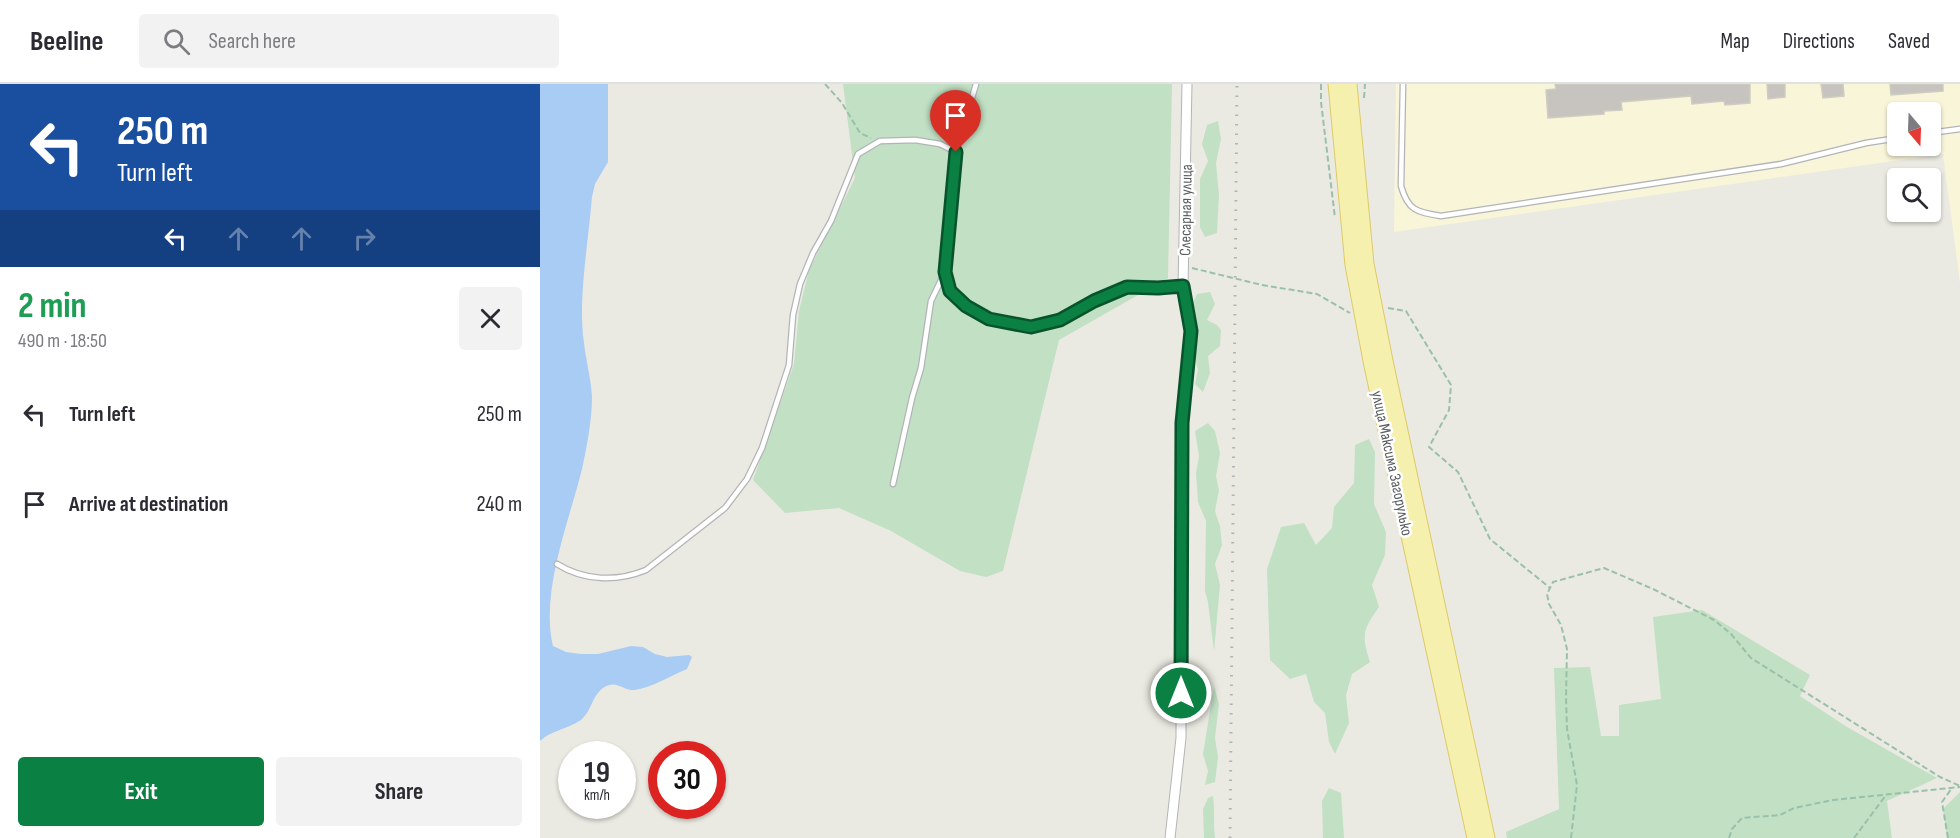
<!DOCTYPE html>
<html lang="en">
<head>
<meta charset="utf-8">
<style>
  :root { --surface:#fff; --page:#f2f2f3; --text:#2b2b33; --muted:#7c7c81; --line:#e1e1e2; --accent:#0b8043 }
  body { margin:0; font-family:"Sofia Sans Condensed",sans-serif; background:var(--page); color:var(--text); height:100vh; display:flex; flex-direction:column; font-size:22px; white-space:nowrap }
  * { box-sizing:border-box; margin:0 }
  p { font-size:20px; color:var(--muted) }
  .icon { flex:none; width:33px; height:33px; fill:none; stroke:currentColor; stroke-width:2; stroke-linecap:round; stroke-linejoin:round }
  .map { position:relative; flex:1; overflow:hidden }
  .drawer { display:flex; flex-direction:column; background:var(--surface); width:540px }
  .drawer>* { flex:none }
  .guide { background:#1a4fa0; color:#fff; overflow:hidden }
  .needle { width:39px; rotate:161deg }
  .buttons { position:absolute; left:1347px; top:18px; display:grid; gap:12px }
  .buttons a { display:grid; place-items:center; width:54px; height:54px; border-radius:6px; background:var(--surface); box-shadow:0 2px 4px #0004; font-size:30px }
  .speed { position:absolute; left:18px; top:657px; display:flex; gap:12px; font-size:30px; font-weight:700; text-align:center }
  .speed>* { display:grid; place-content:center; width:78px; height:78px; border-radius:50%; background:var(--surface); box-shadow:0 2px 4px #0004; line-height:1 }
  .speed small { font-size:15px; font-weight:400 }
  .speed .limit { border:9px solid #d22; background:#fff; color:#111 }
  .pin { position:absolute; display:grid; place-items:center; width:51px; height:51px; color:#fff; margin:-62px -26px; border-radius:50% 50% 50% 0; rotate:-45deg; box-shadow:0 0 6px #0007 }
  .pin .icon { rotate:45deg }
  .me { position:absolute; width:66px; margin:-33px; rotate:0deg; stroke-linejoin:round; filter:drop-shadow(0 0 4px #0008) }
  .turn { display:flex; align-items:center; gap:21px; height:126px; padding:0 18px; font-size:27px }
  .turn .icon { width:78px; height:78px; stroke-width:2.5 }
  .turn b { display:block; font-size:42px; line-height:51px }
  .lanes { display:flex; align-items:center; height:57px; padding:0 18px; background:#0003; justify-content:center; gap:30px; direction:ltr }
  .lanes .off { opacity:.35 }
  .round { display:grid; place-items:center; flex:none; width:63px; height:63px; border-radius:6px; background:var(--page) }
  .head { display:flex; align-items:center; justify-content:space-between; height:102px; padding:0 18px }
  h1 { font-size:36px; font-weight:700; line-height:45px; color:#1e9e55 }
  .cta { display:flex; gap:12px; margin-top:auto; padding:12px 18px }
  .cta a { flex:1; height:69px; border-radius:6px; background:var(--accent); color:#fff; font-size:24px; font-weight:700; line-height:69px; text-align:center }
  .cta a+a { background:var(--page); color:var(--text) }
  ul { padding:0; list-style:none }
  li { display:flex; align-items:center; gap:18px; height:90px; padding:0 18px }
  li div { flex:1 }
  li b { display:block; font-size:22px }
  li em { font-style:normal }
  header { display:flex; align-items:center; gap:36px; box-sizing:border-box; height:84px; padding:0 30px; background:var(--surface); border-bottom:2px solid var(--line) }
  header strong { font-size:28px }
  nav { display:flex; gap:33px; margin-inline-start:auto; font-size:21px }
  .search { width:420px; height:54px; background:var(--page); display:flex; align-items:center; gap:15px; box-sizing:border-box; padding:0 21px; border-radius:6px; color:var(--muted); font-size:22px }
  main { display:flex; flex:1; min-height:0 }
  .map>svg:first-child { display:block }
  .commercial { fill:#f9f5d9; fill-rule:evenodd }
  .green { fill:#c1e0c4 }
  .water { fill:#a9ccf4 }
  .building { fill:#c7c4bf; stroke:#cfccc1; stroke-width:1.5 }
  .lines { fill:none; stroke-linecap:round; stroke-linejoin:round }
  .service-casing { stroke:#b3b4b8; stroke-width:7 }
  .minor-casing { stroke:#b3b4b8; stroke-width:11 }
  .primary-casing { stroke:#dfc967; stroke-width:17 }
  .path { stroke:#9bc0a9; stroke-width:2; stroke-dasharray:6 3; stroke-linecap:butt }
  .service { stroke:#fff; stroke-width:4.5 }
  .minor { stroke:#fff; stroke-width:9 }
  .primary { stroke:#f5f0ae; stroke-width:15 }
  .rail { stroke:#b2b3b3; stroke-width:3; stroke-dasharray:1.5 8; stroke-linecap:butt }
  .route-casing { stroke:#07532c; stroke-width:15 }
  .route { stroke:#0b8043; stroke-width:10 }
  .labels { text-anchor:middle; stroke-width:5; stroke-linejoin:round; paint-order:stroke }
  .street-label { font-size:16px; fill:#5a5d61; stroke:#fff }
</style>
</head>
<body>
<header>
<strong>Beeline</strong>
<div class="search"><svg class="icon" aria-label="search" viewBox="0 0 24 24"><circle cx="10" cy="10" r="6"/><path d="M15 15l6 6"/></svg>Search here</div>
<nav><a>Map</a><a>Directions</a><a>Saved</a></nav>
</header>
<main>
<section class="drawer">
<div class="guide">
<div class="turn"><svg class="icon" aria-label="left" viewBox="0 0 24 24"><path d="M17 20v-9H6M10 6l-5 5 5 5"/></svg><div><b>250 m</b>Turn left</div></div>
<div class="lanes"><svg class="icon" aria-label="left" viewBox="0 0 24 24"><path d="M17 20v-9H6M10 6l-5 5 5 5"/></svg><svg class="icon off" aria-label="ahead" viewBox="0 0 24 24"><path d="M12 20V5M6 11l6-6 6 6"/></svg><svg class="icon off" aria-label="ahead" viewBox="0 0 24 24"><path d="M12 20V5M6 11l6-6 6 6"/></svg><svg class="icon off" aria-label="right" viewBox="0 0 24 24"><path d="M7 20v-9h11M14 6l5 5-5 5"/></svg></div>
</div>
<div class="head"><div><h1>2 min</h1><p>490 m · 18:50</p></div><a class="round"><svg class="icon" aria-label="close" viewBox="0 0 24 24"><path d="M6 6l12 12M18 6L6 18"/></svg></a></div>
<ul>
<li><svg class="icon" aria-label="left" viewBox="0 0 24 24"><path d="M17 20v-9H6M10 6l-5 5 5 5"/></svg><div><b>Turn left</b></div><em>250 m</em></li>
<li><svg class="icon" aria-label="arrive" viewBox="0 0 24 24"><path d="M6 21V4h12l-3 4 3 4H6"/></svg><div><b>Arrive at destination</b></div><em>240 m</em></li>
</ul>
<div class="cta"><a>Exit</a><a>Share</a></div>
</section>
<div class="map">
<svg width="1420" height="754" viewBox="0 0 1420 754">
  <rect width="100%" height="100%" fill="#ebeae2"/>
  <!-- commercial -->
  <path class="commercial" d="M856,0H1420V199L1403,70L854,148ZM1358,28H1390V62H1358Z"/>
  <!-- green -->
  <path class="green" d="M303,0H632L628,194L519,256L463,487L446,493L420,487L351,447L299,424L245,429L213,396L254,280L259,227L269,186L315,94Z
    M678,37L681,55L676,79L679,111L677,149L665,153L660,143V95L668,77L662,60L667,41Z
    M670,208L675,220L667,236L677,241L681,246L680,262L668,272L670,289L663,308L655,300L658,286L654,270L656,242L652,221L657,210Z
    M668,339L675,347L680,369L676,392L679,406L675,427L680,442L682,461L675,480L680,501L674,567L668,518L665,507L666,437L658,418L656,389L659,372L655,347Z
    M829,355L835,368L834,420L846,448L845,471L832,501L839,523C823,546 821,550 830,578L812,590L806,611L809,639L795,670L789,658L785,629L774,618L766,590L750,595L730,576L727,485L741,443L764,439L776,461L792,444L794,423L814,399L815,361Z
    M1162,526L1270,591L1260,612L1307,643L1397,694L1347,717L1352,754H967L966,748L1019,725L1014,584L1050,583L1061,652H1079V621L1121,615L1113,533Z
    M674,602L679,620L675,654L678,673L675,698L665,701L668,687L663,670Z
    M789,704L801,709L804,754H783L782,717Z
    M1420,708V754H1407L1403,725Z
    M673,712C675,726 673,740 675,754H664L663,725L668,714Z"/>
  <!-- water -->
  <path class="water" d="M0,0H68V78L55,100L52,113C49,149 43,186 42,222C42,234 42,247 44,259C46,277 51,294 52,313C52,336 47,362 42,385C29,438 0,508 13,562L26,568L41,570H58L91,562L103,563L115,570L127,573L149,571L152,573L147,585C130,592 113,603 95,606C85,607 78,598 69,601C52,607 53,626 41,636C28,645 12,646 0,657Z"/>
  <!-- building -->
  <path class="building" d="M1015,0H1210V19L1185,21L1184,17L1152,20L1151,12L1081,18L1082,26L1064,27V30L1008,34L1006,6L1016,5Z
    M1227,0H1245V13L1228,15Z
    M1281,0H1303L1304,12L1283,14Z
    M1350,0H1403V7L1351,11Z"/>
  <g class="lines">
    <!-- service casing -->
    <g class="service-casing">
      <path id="service" d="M436,0L416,68L405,188L410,207L426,222L449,235L491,243L520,236L554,217L587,203H643
        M863,0L861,102C868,127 877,128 901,132L1241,80L1326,59L1358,54
        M1390,49L1420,45
        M353,400L372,314L381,284L391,217L405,188
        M17,480C44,497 77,498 106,486L185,424L207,395L222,364L249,281L253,231L260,200L273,169L291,137L318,70L340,57L375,56L400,60L416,68"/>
    </g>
    <!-- minor casing -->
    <g class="minor-casing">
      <path id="minor" d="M630,754L641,654L642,339L651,247L643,203L647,0"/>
    </g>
    <!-- primary casing -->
    <g class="primary-casing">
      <path id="primary" d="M796,0L813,181L832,282L935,754
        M809,0L826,180L845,277L947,754"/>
    </g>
    <!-- path -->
    <path class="path" d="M285,0L302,19L320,49L331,54
      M781,0V18L795,134
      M824,14L825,0
      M652,184L722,201L777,210L810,229
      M848,224L866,227L911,301L909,326L889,363L918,388L950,455L1010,504
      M1031,754L1037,701L1027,645L1026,613L1027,565L1021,541L1009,520L1007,510L1013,498L1064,484L1113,505L1174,536L1191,550L1211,574L1400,693L1420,702
      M1189,754L1192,745L1202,734L1240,731L1254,724L1293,716L1420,703
      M1314,754L1346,711
      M1408,754L1402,718L1412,704"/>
    <!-- service -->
    <use href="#service" class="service"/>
    <!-- minor -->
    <use href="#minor" class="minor"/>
    <!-- primary -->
    <use href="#primary" class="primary"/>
    <!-- rail -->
    <path class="rail" d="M690,754L697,0"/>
  </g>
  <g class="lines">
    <!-- route casing -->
    <g class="route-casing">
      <path id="route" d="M416,68L405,188L410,207L426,222L449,235L491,243L520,236L554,217L587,203L618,204L643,202L651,247L642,339L641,609"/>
    </g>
    <!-- route -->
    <use href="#route" class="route"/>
  </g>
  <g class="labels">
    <!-- street labels -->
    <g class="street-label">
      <text transform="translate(645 126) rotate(-89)" y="6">Слесарная улица</text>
      <text transform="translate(853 379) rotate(78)" y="6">улица Максима Загорулько</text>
    </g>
  </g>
</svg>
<div class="buttons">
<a><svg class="needle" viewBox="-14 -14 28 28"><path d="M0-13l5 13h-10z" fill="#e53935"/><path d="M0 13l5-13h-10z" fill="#7c7c81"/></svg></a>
<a><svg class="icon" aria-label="search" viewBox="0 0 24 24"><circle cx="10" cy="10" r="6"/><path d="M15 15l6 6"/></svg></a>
</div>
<div class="speed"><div>19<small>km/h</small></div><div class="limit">30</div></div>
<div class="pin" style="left:416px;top:68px;background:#d93025"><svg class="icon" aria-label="arrive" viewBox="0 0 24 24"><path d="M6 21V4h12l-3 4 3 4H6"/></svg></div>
<svg class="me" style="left:641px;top:609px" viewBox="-20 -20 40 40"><circle r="17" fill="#0b8043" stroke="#fff" stroke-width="3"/><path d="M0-11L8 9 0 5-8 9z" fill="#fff"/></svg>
</div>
</main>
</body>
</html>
